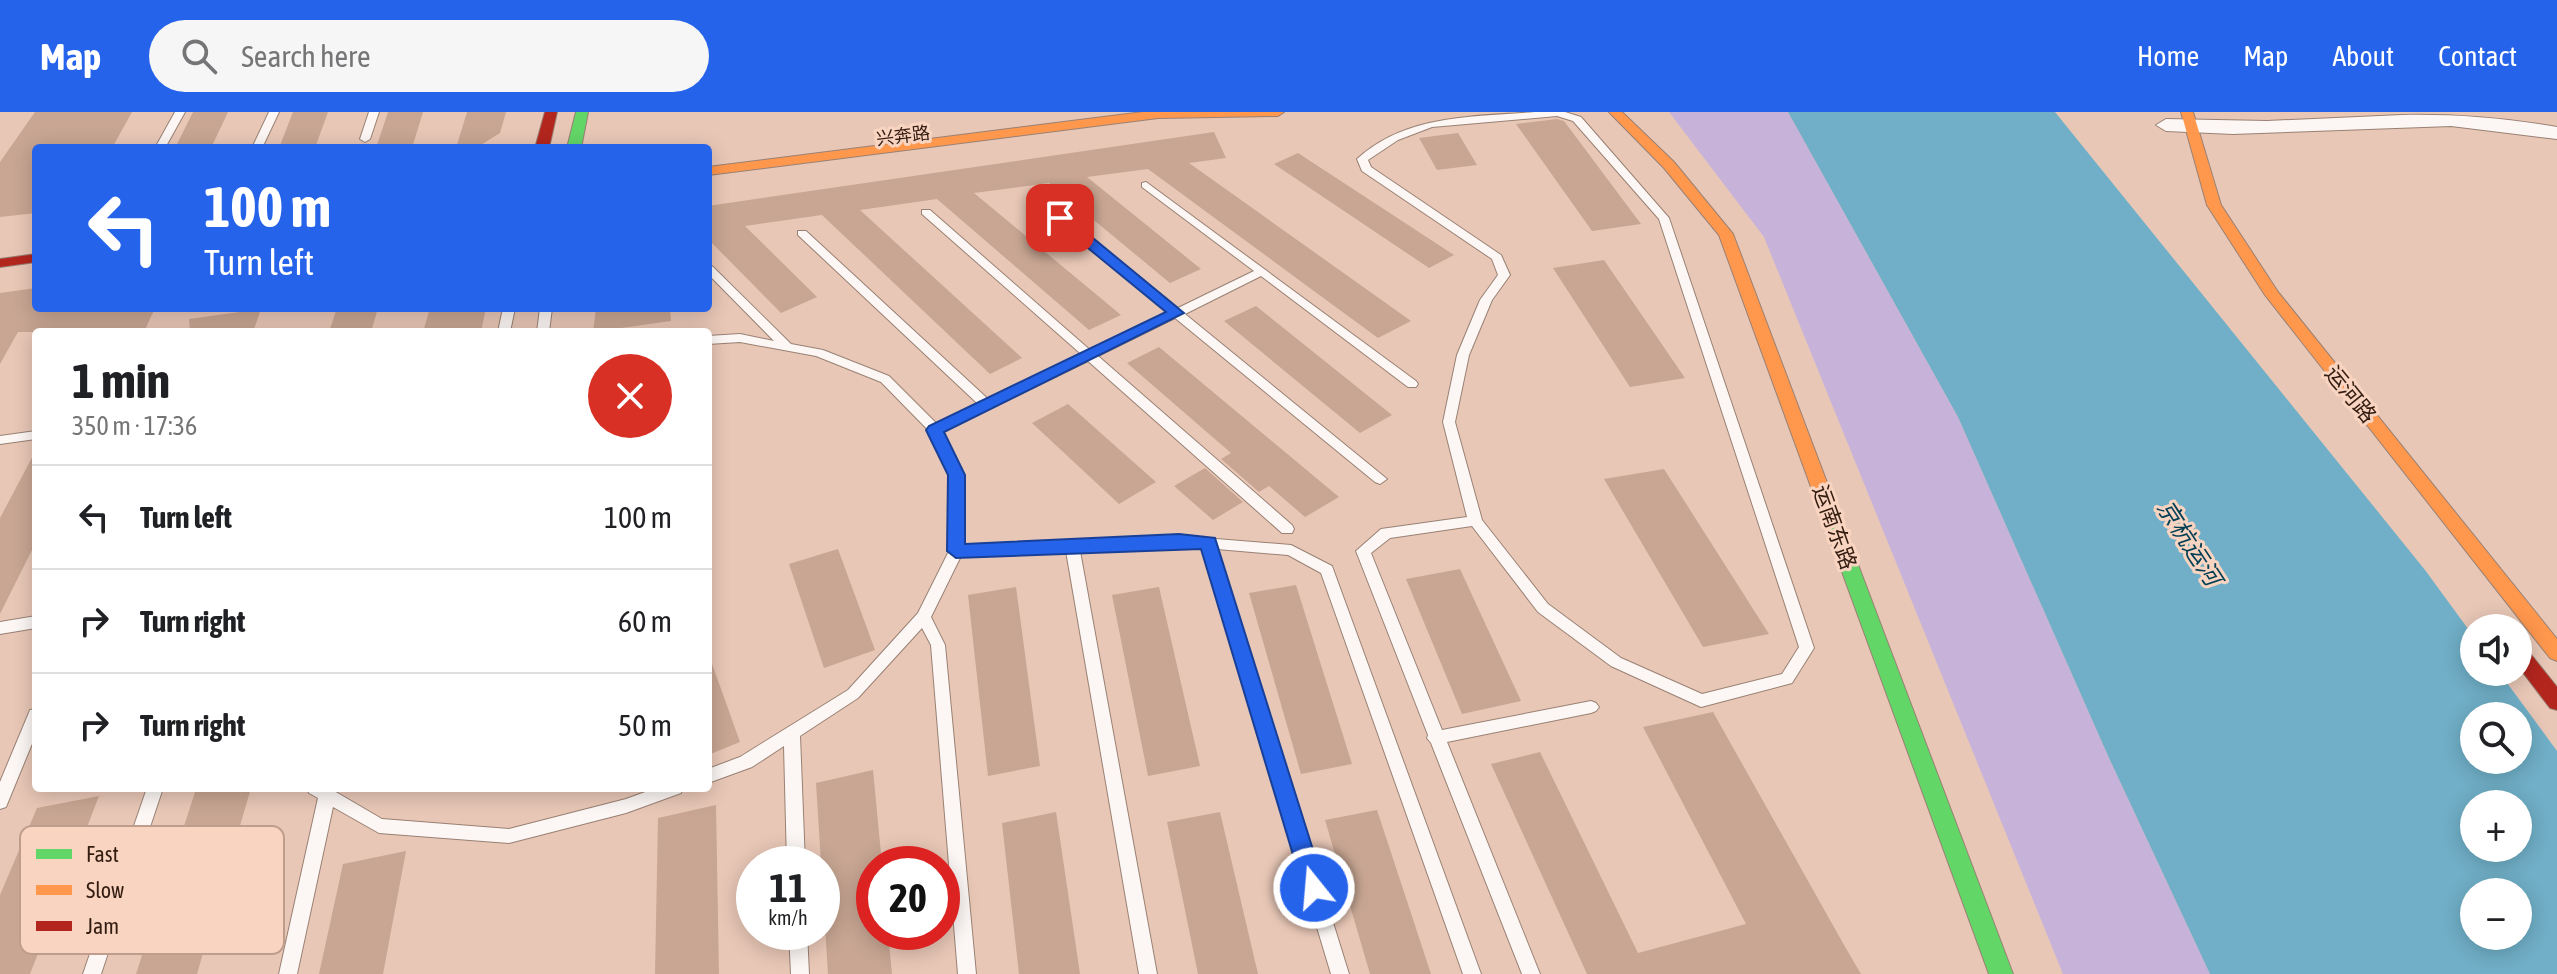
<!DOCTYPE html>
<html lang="en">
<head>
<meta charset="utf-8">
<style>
  :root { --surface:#fff; --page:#f6f6f6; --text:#202124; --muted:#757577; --line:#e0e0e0; --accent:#2563eb }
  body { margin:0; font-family:"Asap Condensed","Noto Sans SC",sans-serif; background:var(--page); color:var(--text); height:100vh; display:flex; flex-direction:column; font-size:30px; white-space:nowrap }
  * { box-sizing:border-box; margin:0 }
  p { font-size:26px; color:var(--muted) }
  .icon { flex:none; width:44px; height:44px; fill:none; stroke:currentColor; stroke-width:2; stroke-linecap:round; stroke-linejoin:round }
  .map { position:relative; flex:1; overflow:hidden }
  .panel { position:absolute; left:32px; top:216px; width:680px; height:464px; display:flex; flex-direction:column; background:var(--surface); border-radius:8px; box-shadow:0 4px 20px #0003 }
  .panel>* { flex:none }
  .top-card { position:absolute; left:32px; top:32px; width:680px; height:168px; border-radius:8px; box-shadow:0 4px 20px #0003; background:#2563eb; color:#fff; overflow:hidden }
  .tools { position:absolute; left:2460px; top:502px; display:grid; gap:16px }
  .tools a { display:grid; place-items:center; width:72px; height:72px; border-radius:50%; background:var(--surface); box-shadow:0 4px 20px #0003; font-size:40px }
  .speed { position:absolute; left:736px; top:734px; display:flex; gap:16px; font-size:40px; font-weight:700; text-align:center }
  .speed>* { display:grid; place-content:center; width:104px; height:104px; border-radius:50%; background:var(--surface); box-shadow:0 4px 20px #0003; line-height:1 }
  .speed small { font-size:20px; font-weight:400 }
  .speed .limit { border:12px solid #d22; background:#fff; color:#111 }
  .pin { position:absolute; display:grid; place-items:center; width:68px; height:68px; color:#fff; margin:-34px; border-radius:16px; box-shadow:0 4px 12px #0006 }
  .me { position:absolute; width:88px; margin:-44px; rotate:343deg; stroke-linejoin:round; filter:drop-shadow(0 0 6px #0008) }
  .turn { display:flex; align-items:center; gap:28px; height:168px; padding:0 40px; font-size:36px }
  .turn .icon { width:104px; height:104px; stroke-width:2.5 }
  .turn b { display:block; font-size:56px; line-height:68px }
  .round { display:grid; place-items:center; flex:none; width:84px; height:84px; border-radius:42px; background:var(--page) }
  .overview { display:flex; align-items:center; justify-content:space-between; height:136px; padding:0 40px }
  h1 { font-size:48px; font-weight:700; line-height:60px }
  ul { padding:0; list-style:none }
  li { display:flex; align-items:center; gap:24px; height:104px; padding:0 40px; border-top:2px solid var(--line) }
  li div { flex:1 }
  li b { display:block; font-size:30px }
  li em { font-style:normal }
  header { display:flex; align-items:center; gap:48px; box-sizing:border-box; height:112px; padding:0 40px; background:var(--accent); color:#fff }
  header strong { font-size:38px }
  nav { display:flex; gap:44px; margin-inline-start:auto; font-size:28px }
  .search { width:560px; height:72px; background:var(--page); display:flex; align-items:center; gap:20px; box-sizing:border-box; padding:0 28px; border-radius:44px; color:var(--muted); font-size:30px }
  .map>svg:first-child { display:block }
  .green { fill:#c7b3da }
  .water { fill:#70afc7; fill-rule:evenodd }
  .building { fill:#c8a693 }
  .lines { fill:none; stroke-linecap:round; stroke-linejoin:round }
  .lane-casing { stroke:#998174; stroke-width:2 }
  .street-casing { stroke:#998174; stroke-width:2 }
  .fast-casing { stroke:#998174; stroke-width:2 }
  .slow-casing { stroke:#998174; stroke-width:2 }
  .jam-casing { stroke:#998174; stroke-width:2 }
  .lane { fill:#fcf7f4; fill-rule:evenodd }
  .street { fill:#fcf7f4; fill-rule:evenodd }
  .fast { fill:#63d668; fill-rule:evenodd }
  .slow { fill:#ff974d; fill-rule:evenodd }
  .jam { fill:#b3261e; fill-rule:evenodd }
  .route { fill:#2563eb; stroke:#184099; stroke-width:2 }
  .labels { text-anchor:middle; stroke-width:6; stroke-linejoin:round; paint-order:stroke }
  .far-street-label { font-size:18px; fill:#331d11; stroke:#f9d4c1 }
  .street-label { font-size:22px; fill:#331d11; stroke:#f9d4c1 }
  .water-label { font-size:24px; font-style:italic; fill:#003e54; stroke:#f9d4c1 }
  .key { fill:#f9d4c1; stroke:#be9d8c; stroke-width:2 }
  .key-label { font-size:22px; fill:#331d11 }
</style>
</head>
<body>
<header>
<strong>Map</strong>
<div class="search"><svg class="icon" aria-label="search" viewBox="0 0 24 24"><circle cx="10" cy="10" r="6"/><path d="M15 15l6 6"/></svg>Search here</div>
<nav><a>Home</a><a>Map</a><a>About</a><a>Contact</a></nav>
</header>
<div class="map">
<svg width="2557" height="862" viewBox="0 0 2557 862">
  <rect width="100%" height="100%" fill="#e8c7b6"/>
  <!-- green -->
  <path class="green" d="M1669,0H1788L1958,305L2109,646L2210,862H2063L1764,125Z"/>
  <!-- water -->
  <path class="water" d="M1788,0H2055L2425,458L2474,525V560H2499L2557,639V862H2210L2109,646L1958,305ZM2474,604H2518V648H2474ZM2474,692H2518V736H2474ZM2518,780V824H2474V780Z"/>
  <!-- building -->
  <path class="building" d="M35,0H132L112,36H36V101L0,105V50Z
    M193,0H228L211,36H175Z
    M293,0H328L315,36H279Z
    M388,0H423L412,36H376Z
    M467,0H506L500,21L476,36H456Z
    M1557,7L1564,9L1641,112L1592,119L1516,12Z
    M1214,20L1226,46L1189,51L1411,209L1378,226L1148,57L1087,65L1201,157L1170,171L1049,71L974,81L1121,203L1089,218L937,87L860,98L1022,246L990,262L822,103L745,114L817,185L781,201L708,127V94Z
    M1458,21L1477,53L1437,58L1419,26Z
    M1298,41L1454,143L1429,156L1274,52Z
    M1604,148L1685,266L1630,275L1553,156Z
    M36,176V196H155L144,220H18L0,252V181Z
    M1256,194L1392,303L1360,321L1224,209Z
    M337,196H378L371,220H329Z
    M430,196H486L481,220H423Z
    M596,196H670L671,209L593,220Z
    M261,197L253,220H190L189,207Z
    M1159,235L1339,385L1305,405L1269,374L1259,380L1221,347L1231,341L1127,251Z
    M1068,292L1156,370L1119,392L1032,311Z
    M36,338V430L0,502V406Z
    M1205,356L1243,390L1213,408L1174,374Z
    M1664,357L1769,522L1703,535L1604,367Z
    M838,437L875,538L824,556L789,452Z
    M1460,457L1521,589L1462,602L1406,467Z
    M1296,473L1352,652L1301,662L1249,481Z
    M1016,475L1040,654L988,664L968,483Z
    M1159,475L1200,654L1148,664L1112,483Z
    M708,549H711L740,630L708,643Z
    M1713,600L1844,833L1861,862H1587L1491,652L1540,640L1638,841L1746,812L1643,615Z
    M873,658L882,752H874V820H888L892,862H828L816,671Z
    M251,676L197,862H136L196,677Z
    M99,684L30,862H0V783L37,696Z
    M716,693L719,862H655L658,706Z
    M1377,698L1431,862H1370L1325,708Z
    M1056,700L1080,862H1019L1002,711Z
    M1220,700L1258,862H1198L1167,710Z
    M406,739L383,862H319L343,752Z"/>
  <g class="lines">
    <!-- lane casing -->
    <g class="lane-casing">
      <path id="lane" d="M175,0H185L165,36H155Z
        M269,0H279L262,36H252Z
        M369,0H379L370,27L365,30L360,27Z
        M1535,0H1565L1581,5L1669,106L1814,536L1792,571L1701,595L1611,554L1538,500L1472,414L1390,426L1371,441L1442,618L1591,589L1596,591L1599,595L1596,599L1591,601L1447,630L1540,862H1522L1431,631L1427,626L1428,623L1356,439L1381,417L1467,405L1443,310L1457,243L1480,188L1498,163L1492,147L1362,59L1357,47C1406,2 1473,5 1535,0ZM1557,4L1573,9L1659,107L1799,535L1782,562L1702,582L1621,546L1548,492L1482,408L1455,310L1469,243L1492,188L1510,163L1501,143L1371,55L1368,48L1398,28L1432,15Z
        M1146,70L1416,269L1418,272L1416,275H1408L1261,164L1185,202L1387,367L1380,372L1375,370L1175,206L1098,244L1292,413L1294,417L1292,421H1282L1088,249L942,320L964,363L963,434L1179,424L1291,433L1332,454L1481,862H1463L1321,461L1288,443L1217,437L1349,862H1331L1203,436L1179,434L1080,439L1157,862H1139L1066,439L961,444L931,505L945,533L976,862H958L931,533L922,516L858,586L800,624L805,752H787L784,634L752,655L708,671V657L740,645L848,578L918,501L949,439L950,363L930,320L881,270L816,244L740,230L708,232V224L740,222L774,229L708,162V153L712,154L791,232L823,238L889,264L937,312L978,292L798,123V119H806L988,287L1081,242L922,102V98H930L1090,238L1168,200L1033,89V85H1041L1178,196L1254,159L1142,75V71Z
        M503,196H515L510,220H498Z
        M540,196H552L549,220H537Z
        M36,319V327L0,332V324Z
        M36,504V516L0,522V510Z
        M36,597V622L8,690L6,695L0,697V670L28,603L30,598Z
        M147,676H163L101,862H83Z
        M307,676H329L382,707L509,717L626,687L656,676H683L681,681L626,701L509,731L379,721L333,695L297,862H279L318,686L309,681Z
        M789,820H807L809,862H791Z"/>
    </g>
    <!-- street casing -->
    <g class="street-casing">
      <path id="street" d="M2402,3C2454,2 2505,6 2557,15V27L2451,14L2233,22L2166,19L2156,13L2166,7L2267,9Z"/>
    </g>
    <!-- fast casing -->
    <g class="fast-casing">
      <path id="fast" d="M576,0H588L581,36H567Z
        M1831,399L1840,405L2013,862H1989L1822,405Z"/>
    </g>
    <!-- slow casing -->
    <g class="slow-casing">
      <path id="slow" d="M1143,0H1284L1278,4L1158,6L708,63V55Z
        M1609,0H1622L1674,50L1733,122L1840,405L1837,409L1831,411L1822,405L1719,123L1664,56Z
        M2181,0H2193L2221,93L2278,180L2557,527V549L2550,546L2265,183L2207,93Z"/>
    </g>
    <!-- jam casing -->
    <g class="jam-casing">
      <path id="jam" d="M545,0H557L549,36H535Z
        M36,142V150L0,155V147Z
        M2518,532L2525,535L2557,575V598L2550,596L2518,554Z"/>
    </g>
    <!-- lane -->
    <use href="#lane" class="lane"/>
    <!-- street -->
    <use href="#street" class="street"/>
    <!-- fast -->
    <use href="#fast" class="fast"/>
    <!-- slow -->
    <use href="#slow" class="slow"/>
    <!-- jam -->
    <use href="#jam" class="jam"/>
  </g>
  <!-- route -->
  <path class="route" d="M1055,103H1065L1184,201L944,320L965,363V432L1179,422L1215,426L1325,776L1322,783L1314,786L1306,783L1303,776L1201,437L956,446L947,439L948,363L926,318L929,314L1166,200L1055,109Z"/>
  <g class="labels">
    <!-- far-street labels -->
    <g class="far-street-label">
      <text transform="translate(903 24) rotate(-7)" y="6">兴奔路</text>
    </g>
    <!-- street labels -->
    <g class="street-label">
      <text transform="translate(2351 282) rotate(51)" y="8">运河路</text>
      <text transform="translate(1835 415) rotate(70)" y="8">运南东路</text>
    </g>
    <!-- water labels -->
    <g class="water-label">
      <text transform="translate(2189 431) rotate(57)" y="8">京杭运河</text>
    </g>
  </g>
  <!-- legend -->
  <rect x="20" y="714" width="264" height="128" rx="12" class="key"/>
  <rect x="36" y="737" width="36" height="10" fill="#63d668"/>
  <rect x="36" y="773" width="36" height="10" fill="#ff974d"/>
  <rect x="36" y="809" width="36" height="10" fill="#b3261e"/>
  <g class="key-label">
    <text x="86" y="750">Fast</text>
    <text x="86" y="786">Slow</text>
    <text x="86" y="822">Jam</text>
  </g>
</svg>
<div class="tools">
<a><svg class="icon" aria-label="sound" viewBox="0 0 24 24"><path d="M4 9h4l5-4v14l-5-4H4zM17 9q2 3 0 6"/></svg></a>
<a><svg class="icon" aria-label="search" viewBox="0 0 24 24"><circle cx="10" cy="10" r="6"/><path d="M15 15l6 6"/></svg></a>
<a>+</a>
<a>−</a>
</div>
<div class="speed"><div>11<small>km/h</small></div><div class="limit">20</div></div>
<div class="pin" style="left:1060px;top:106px;background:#d93025"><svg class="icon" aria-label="arrive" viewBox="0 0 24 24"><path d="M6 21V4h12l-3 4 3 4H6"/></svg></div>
<svg class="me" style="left:1314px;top:776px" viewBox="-20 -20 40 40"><circle r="17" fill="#2563eb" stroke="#fff" stroke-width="3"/><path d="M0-11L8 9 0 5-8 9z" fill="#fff"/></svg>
<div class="top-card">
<div class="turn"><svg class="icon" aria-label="left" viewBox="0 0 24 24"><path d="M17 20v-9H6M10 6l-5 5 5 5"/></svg><div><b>100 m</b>Turn left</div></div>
</div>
<section class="panel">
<div class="overview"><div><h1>1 min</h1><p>350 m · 17:36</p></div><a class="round" style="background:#d93025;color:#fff"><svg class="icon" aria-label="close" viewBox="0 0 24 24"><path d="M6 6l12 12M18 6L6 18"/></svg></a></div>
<ul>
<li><svg class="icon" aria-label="left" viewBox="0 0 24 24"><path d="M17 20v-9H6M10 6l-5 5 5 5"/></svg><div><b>Turn left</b></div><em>100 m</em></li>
<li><svg class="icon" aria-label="right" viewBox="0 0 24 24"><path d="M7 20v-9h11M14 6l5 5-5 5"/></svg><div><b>Turn right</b></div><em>60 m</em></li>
<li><svg class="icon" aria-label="right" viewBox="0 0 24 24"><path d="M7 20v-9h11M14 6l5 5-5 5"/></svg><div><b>Turn right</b></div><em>50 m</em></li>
</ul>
</section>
</div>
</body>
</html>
